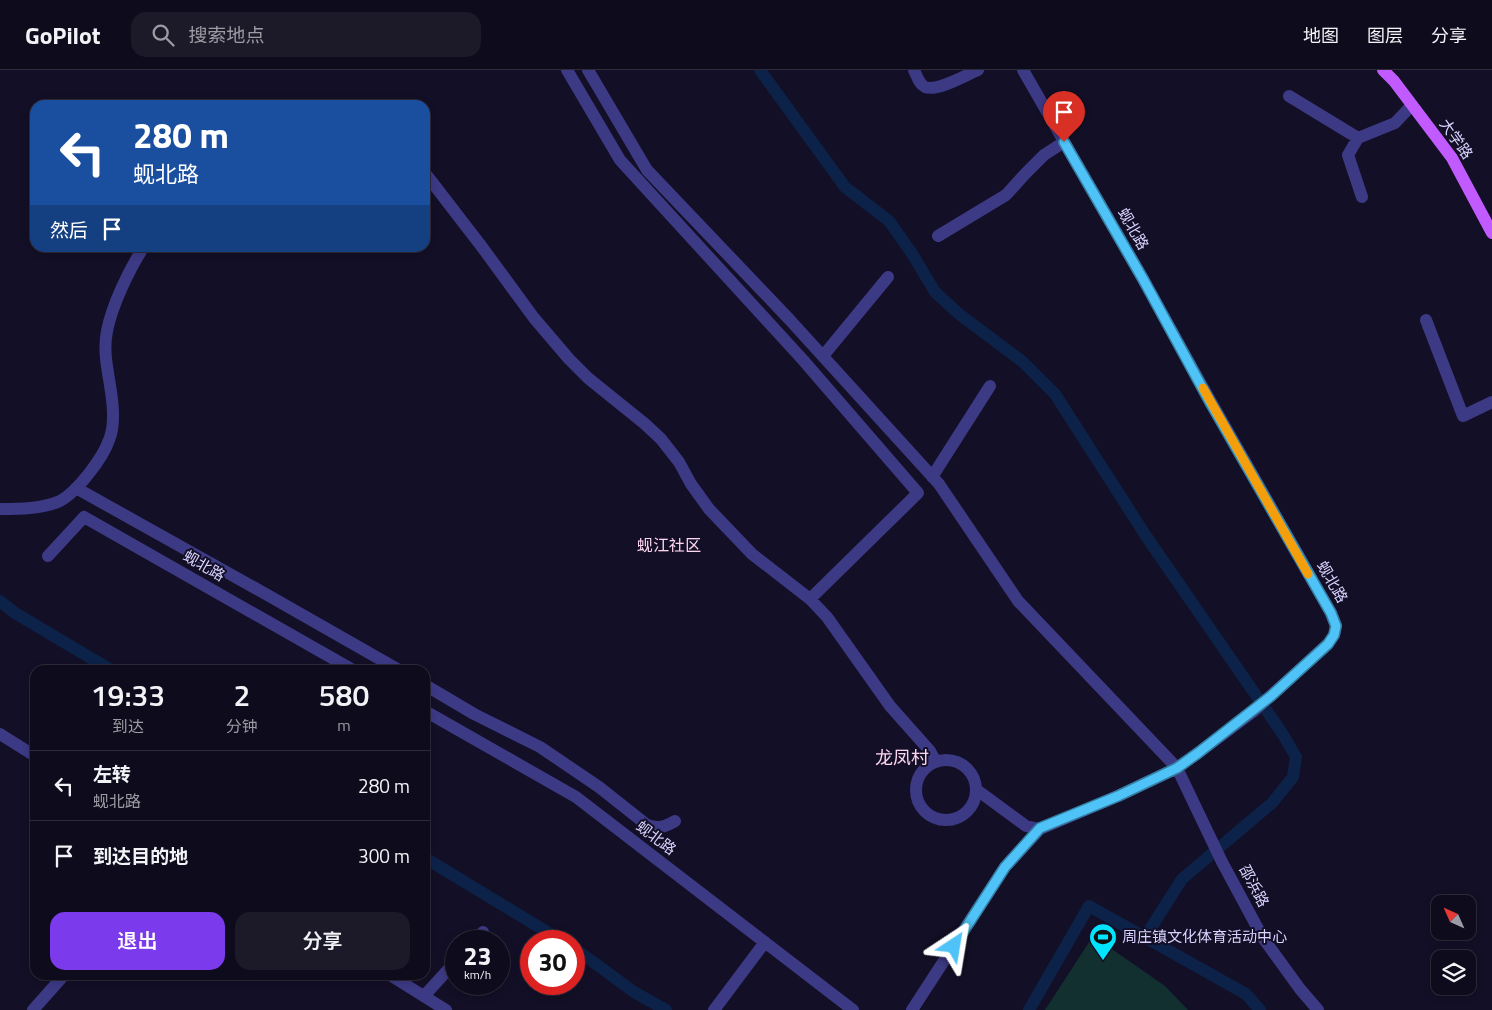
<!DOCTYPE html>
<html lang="zh">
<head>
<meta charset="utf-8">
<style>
  :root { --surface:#0e0b1c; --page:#1c1929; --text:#f1f3f6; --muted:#9b9ba3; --line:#2e2b3b; --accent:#7c3aed }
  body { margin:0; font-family:"Titillium Web","Noto Sans SC",sans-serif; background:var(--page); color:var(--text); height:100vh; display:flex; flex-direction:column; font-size:19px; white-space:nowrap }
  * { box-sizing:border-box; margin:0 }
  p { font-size:16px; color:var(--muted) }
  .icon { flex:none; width:28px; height:28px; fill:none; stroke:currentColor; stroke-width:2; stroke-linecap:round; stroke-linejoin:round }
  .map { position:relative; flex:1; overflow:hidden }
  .side { position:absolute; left:30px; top:595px; width:400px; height:315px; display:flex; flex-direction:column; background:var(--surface); border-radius:15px; box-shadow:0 2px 8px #0003,0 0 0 1px var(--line) }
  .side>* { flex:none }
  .hud { position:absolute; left:30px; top:30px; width:400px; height:152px; border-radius:15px; box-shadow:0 2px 8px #0003,0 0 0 1px var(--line); background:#1a4fa0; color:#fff; overflow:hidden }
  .needle { width:32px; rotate:315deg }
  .fabs { position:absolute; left:1431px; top:825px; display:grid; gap:10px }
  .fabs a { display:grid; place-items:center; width:45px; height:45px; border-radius:10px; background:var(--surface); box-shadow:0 2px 8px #0003,0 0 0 1px var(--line); font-size:25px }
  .speed { position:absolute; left:445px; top:860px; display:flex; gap:10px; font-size:25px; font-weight:700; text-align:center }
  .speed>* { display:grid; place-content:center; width:65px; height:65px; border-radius:50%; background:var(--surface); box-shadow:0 2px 8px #0003,0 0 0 1px var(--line); line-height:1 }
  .speed small { font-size:12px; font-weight:400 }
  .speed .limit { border:8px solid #d22; background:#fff; color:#111 }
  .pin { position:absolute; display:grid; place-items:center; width:42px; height:42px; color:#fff; margin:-51px -21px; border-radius:50% 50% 50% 0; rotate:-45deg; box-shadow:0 0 5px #0007 }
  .pin .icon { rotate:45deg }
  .me { position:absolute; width:55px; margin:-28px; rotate:33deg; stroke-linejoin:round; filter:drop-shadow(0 0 4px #0008) }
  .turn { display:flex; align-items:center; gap:18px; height:105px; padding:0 20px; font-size:22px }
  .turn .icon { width:65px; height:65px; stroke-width:2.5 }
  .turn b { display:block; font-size:35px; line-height:42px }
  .then { display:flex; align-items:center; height:48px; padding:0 20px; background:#0003; gap:10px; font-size:19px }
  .eta { display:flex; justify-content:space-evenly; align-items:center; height:85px; text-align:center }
  .eta b { font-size:30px; font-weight:600; line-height:35px }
  .button { display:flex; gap:10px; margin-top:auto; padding:10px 20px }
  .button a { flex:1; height:58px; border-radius:15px; background:var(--accent); color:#fff; font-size:20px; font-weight:600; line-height:58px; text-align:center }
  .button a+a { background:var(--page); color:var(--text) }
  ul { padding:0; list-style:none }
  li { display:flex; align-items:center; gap:15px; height:70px; padding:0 20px; border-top:1px solid var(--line) }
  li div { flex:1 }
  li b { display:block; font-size:19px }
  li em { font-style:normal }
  header { display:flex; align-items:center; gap:30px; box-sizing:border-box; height:70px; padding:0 25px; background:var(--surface); border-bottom:1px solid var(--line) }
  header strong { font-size:24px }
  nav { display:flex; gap:28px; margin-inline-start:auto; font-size:18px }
  .search { width:350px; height:45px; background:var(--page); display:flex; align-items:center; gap:12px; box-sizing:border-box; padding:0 18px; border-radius:15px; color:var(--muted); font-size:19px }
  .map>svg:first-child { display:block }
  .green { fill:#12302f }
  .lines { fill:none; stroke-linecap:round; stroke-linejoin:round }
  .canal { stroke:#0c2248; stroke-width:12 }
  .minor { stroke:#3d3a85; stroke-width:12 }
  .major { stroke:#c25bff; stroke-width:12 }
  .route-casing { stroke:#337fa1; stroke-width:12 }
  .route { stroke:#4fc3f7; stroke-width:9 }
  .slow { stroke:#f59e0b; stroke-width:9 }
  .labels { text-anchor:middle; stroke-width:4; stroke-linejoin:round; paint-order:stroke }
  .street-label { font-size:15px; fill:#d9d4ff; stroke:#130f26 }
  .poi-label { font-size:15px; fill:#d9d4ff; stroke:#130f26; text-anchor:start }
  .neighbourhood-label { font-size:16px; fill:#ffd6f0; stroke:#130f26 }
  .quarter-label { font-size:18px; fill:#ffd6f0; stroke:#130f26 }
</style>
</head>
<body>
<header>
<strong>GoPilot</strong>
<div class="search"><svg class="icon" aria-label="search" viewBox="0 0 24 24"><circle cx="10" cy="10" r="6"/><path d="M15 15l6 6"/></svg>搜索地点</div>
<nav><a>地图</a><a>图层</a><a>分享</a></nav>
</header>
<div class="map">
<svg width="1492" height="940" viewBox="0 0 1492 940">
  <rect width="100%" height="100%" fill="#130f26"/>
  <!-- green -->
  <path class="green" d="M1093,866L1165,916L1188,940H1045Z"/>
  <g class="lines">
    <!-- canal -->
    <path class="canal" d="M760,0L845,117L889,151L911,182L935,222L959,244L1023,292L1055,324L1146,466L1282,663L1296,687L1293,707L1272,733L1182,809L1145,867
      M0,531L15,543L111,600
      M425,788L562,871
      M574,878L634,922L666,940
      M1029,940L1089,836L1246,924L1260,940"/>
    <!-- minor -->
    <path class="minor" d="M567,0L620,90L803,290L918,423L810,529
      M588,0L647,100L789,249L939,414L1018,531L1177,698L1222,792L1263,868L1300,919L1318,940
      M914,0C917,6 919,14 925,17C937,22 966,5 978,0
      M1289,26L1358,68
      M425,103L482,177L534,248L569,289L588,308L645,354L661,369L679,392L691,414L709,439L752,484L810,529L827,547L890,636L930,681L936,692
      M1362,127L1348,85L1358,68L1395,53L1412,35
      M938,166L1006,125L1025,104L1044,85L1064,72
      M1426,250L1463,346L1492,332
      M823,286L888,207
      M932,407L990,316
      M76,418L271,527L399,600
      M0,439C19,439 42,439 60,431C77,422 103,388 109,370C112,363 113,354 113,347C114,318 101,290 107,261C112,235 129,200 143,178
      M48,486L84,447L353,600
      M425,615L474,644L540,677L599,717L647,755C658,759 665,757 675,751
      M425,641L576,727L853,940
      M0,664L35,686
      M916 720a30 30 0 1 1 60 0a30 30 0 1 1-60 0Z
      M977,720L1026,756L1040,759
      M474,871L483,862
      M390,905L446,940
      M424,926L456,891
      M33,940L64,905
      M714,940L765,872
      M912,940L1005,797L1040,759L1118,726L1177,698L1198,683L1254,641L1328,574L1334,565L1336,556L1331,543L1202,316L1143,209L1023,0"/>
    <!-- major -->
    <path class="major" d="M1383,0L1394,11L1452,88L1492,163"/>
  </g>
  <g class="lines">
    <!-- route casing -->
    <g class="route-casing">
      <path id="route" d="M954,876L1005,797L1040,758L1118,726L1177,698L1198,683L1271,626L1328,574L1334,565L1336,556L1331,543L1210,332L1143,209L1064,72"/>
    </g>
    <!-- route -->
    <use href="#route" class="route"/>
    <!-- slow -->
    <path class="slow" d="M1203,318L1308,504"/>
  </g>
  <!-- icons -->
  <defs>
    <g id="stadium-pin" transform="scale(1.4375)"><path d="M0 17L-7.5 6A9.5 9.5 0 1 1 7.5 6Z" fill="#00e5ff" stroke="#130f26"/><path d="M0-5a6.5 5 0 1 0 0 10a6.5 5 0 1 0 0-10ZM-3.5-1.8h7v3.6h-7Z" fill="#111"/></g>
  </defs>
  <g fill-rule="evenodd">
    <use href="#stadium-pin" x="1103" y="867"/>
  </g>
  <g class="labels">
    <!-- street labels -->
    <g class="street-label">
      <text transform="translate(1456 69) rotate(55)" y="5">大学路</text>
      <text transform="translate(1133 159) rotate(60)" y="5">蚬北路</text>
      <text transform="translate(204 496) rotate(30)" y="5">蚬北路</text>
      <text transform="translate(1332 512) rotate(60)" y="5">蚬北路</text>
      <text transform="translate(656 768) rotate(37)" y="5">蚬北路</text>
      <text transform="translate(1254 816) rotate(62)" y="5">邵浜路</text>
    </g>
    <!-- poi labels -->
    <g class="poi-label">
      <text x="1122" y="872">周庄镇文化体育活动中心</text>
    </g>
    <!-- neighbourhood labels -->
    <g class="neighbourhood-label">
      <text x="669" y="481">蚬江社区</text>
    </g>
    <!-- quarter labels -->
    <g class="quarter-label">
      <text x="902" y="694">龙凤村</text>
    </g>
  </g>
</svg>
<div class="fabs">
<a><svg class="needle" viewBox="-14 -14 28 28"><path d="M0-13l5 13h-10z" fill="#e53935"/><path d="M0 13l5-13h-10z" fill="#9b9ba3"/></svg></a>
<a><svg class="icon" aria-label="layers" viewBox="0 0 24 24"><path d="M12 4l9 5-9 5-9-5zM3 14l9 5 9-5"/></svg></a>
</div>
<div class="speed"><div>23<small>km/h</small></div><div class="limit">30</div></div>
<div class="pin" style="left:1064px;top:72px;background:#d93025"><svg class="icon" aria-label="arrive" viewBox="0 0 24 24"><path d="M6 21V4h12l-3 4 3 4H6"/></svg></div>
<svg class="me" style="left:954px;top:876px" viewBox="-20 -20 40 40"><path d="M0-17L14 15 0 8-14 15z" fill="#4fc3f7" stroke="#fff" stroke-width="4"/></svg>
<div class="hud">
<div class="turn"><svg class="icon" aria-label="left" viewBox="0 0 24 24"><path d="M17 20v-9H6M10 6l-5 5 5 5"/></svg><div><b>280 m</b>蚬北路</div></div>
<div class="then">然后<svg class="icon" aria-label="arrive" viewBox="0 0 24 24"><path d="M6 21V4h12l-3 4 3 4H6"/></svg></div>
</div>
<section class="side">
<div class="eta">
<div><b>19:33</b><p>到达</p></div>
<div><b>2</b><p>分钟</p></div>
<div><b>580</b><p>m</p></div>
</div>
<ul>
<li><svg class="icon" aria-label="left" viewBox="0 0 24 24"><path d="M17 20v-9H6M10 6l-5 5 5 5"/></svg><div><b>左转</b><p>蚬北路</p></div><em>280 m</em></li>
<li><svg class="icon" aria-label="arrive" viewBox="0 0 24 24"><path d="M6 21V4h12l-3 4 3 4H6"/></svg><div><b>到达目的地</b></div><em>300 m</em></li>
</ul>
<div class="button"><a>退出</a><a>分享</a></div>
</section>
</div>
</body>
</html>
